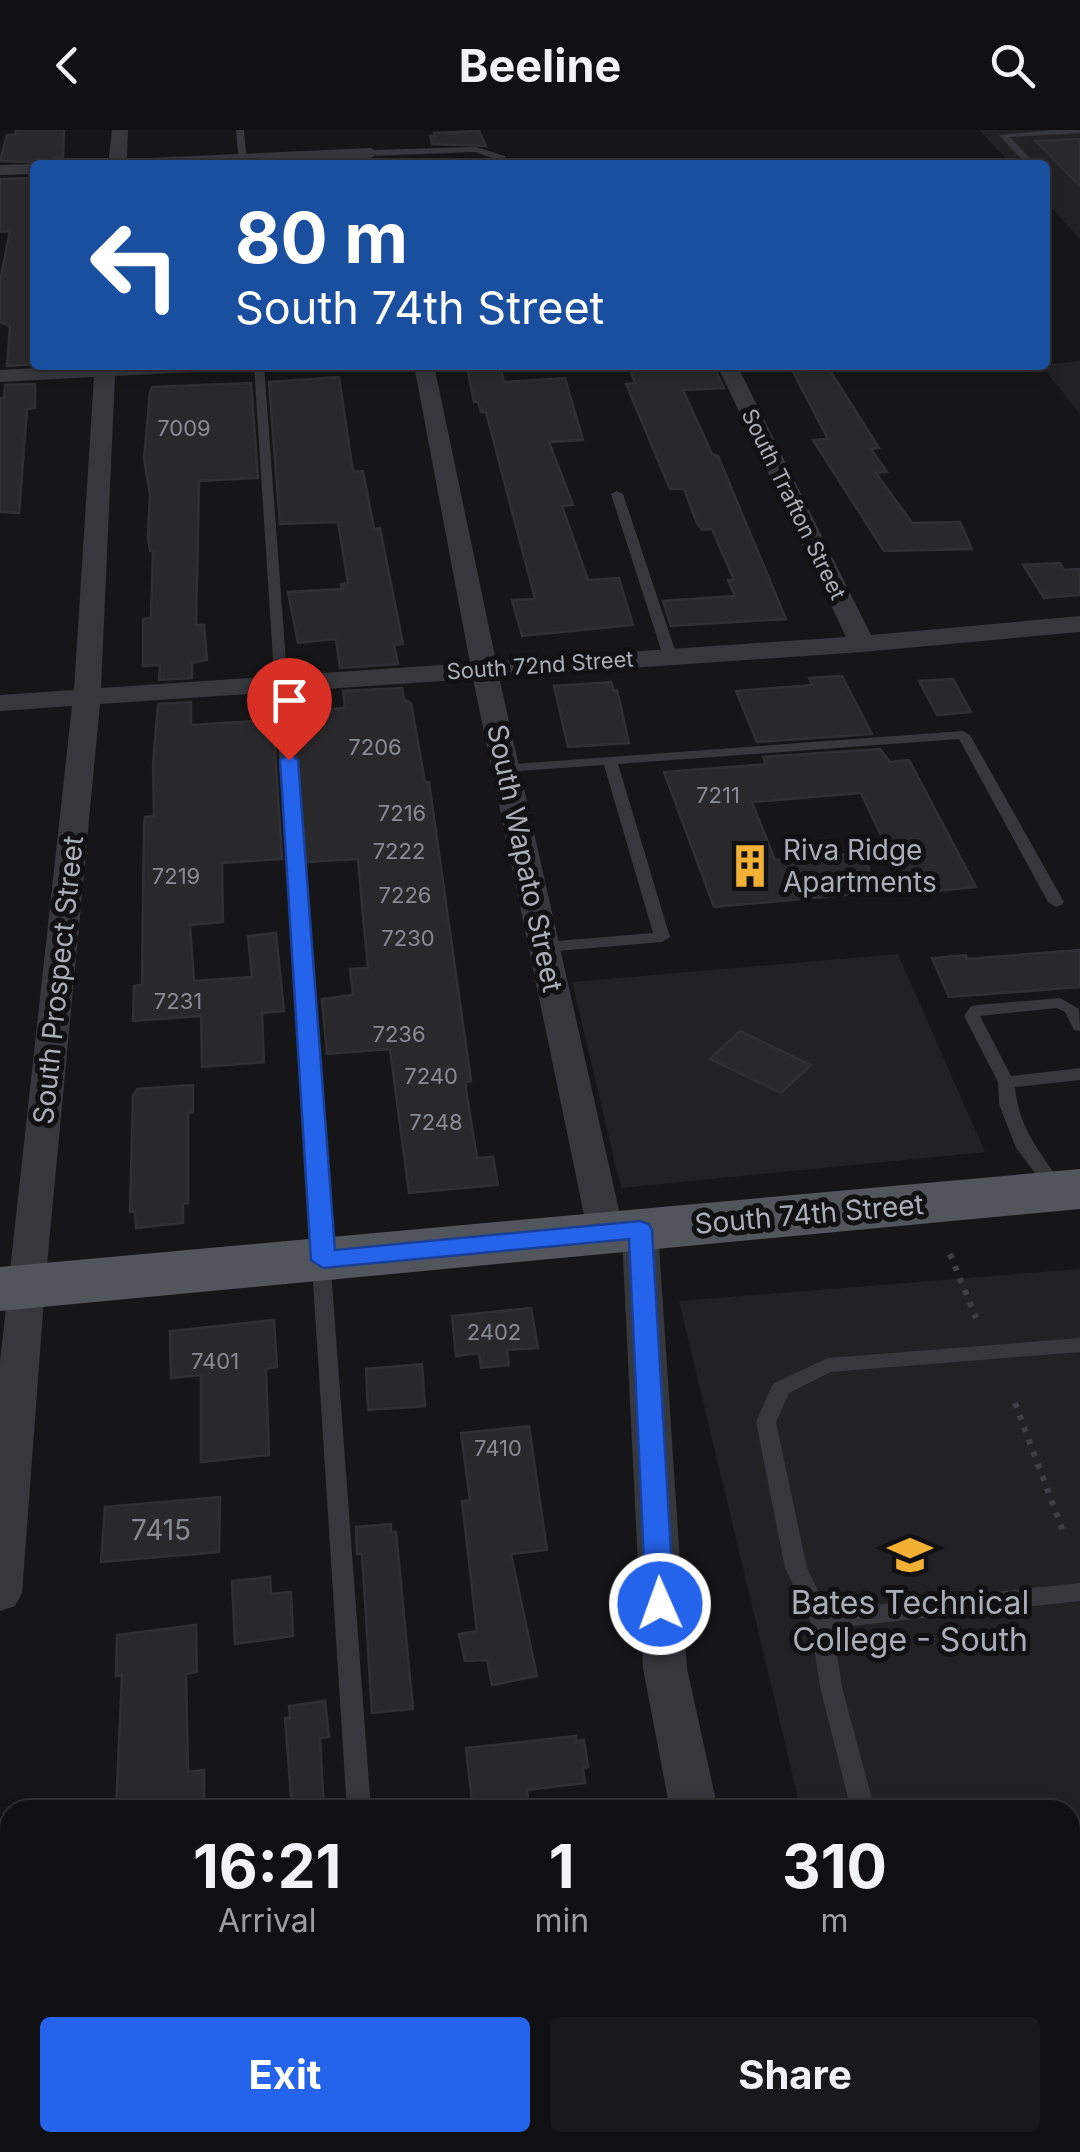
<!DOCTYPE html>
<html lang="en">
<head>
<meta charset="utf-8">
<style>
  :root { --surface:#101012; --page:#19191b; --text:#f1f3f6; --muted:#9c9d9f; --line:#303032; --accent:#2563eb }
  body { margin:0; font-family:Inter,sans-serif; background:var(--page); color:var(--text); height:100vh; display:flex; flex-direction:column; font-size:38px; white-space:nowrap }
  * { box-sizing:border-box; margin:0 }
  p { font-size:32px; color:var(--muted) }
  .icon { flex:none; width:55px; height:55px; fill:none; stroke:currentColor; stroke-width:2; stroke-linecap:round; stroke-linejoin:round }
  .map { position:relative; flex:1; overflow:hidden }
  .drawer { position:absolute; left:0px; top:1670px; width:1080px; height:352px; display:flex; flex-direction:column; background:var(--surface); border-radius:30px 30px 0 0; box-shadow:0 5px 15px #0003,0 0 0 2px var(--line) }
  .drawer>* { flex:none }
  .top-card { position:absolute; left:30px; top:30px; width:1020px; height:210px; border-radius:10px; box-shadow:0 5px 15px #0003,0 0 0 2px var(--line); background:#1a4fa0; color:#fff; overflow:hidden }
  .pin { position:absolute; display:grid; place-items:center; width:85px; height:85px; color:#fff; margin:-102px -42px; border-radius:50% 50% 50% 0; rotate:-45deg; box-shadow:0 0 10px #0007 }
  .pin .icon { rotate:45deg }
  .me { position:absolute; width:110px; margin:-55px; rotate:358deg; stroke-linejoin:round; filter:drop-shadow(0 0 8px #0008) }
  .turn { display:flex; align-items:center; gap:35px; height:210px; padding:0 40px; font-size:45px }
  .turn .icon { width:130px; height:130px; stroke-width:2.5 }
  .turn b { display:block; font-size:70px; line-height:85px }
  .eta { display:flex; justify-content:space-evenly; align-items:center; height:170px; text-align:center }
  .eta b { font-size:60px; font-weight:700; line-height:70px }
  .primary-button { display:flex; gap:20px; margin-top:auto; padding:20px 40px }
  .primary-button a { flex:1; height:115px; border-radius:10px; background:var(--accent); color:#fff; font-size:40px; font-weight:700; line-height:115px; text-align:center }
  .primary-button a+a { background:var(--page); color:var(--text) }
  header { display:flex; justify-content:space-between; align-items:center; height:130px; padding:0 40px; background:var(--surface); font-size:45px; font-weight:700 }
  .map>svg:first-child { display:block }
  .built { fill:#222225 }
  .building { fill:#29292c; stroke:#303034; stroke-width:2.5 }
  .lines { fill:none; stroke-linecap:round; stroke-linejoin:round }
  .path { stroke:#3d3f44; stroke-width:6; stroke-dasharray:5 8; stroke-linecap:butt }
  .service { fill:#37383d; fill-rule:evenodd }
  .minor { fill:#37383d; fill-rule:evenodd }
  .primary { fill:#53555c; fill-rule:evenodd }
  .route { fill:#2563eb; stroke:#184099; stroke-width:2.5 }
  .labels { text-anchor:middle; stroke-width:10; stroke-linejoin:round; paint-order:stroke }
  .number-label { font-size:22px; fill:#888b94 }
  .far-street-label { font-size:22px; fill:#a8adb8; stroke:#111113 }
  .poi-label { font-size:28px; fill:#a8adb8; stroke:#111113; text-anchor:start }
  .street-label { font-size:28px; fill:#a8adb8; stroke:#111113 }
  .near-number-label { font-size:28px; fill:#888b94 }
  .near-poi-label { font-size:32px; fill:#a8adb8; stroke:#111113 }
</style>
</head>
<body>
<header><svg class="icon" aria-label="back" viewBox="0 0 24 24"><path d="M15 5l-7 7 7 7"/></svg>Beeline<svg class="icon" aria-label="search" viewBox="0 0 24 24"><circle cx="10" cy="10" r="6"/><path d="M15 15l6 6"/></svg></header>
<div class="map">
<svg width="1080" height="2022" viewBox="0 0 1080 2022">
  <rect width="100%" height="100%" fill="#161618"/>
  <!-- built -->
  <path class="built" d="M979,0H1080V109L1045,71V35H1012Z
    M1080,231V284L1041,235Z
    M898,824L985,1022L621,1058L572,852Z
    M1080,1139V2022H883L881,2013L1070,2012V1680H801L679,1171Z"/>
  <!-- building -->
  <path class="building" d="M16,0H64L63,27H54V33L0,31L7,5H15Z
    M479,1L486,16L432,14L430,6H435L434,3Z
    M1080,9V56L1036,11Z
    M35,48V234L7,236L10,196L0,192V151L10,101L0,102V49Z
    M500,235L504,252L565,248L583,310L549,312L573,375L562,376L588,450L619,448L633,495L522,506L512,470L535,469L486,282H481L478,272H474L467,237Z
    M628,235H713L724,258L683,260L712,324L718,326L786,489L671,496L663,471L735,466L728,450H734L712,399L702,400L697,393L684,359H670L626,254L635,253Z
    M829,239L879,318L871,319L887,342L876,343L912,393L960,392L972,419L884,421L813,310L828,309L793,242Z
    M339,247L353,342L363,341L374,399L380,398L403,514L394,515L398,534L340,538L336,509L298,513L288,462L342,459L341,454L348,453L338,392L280,394L269,252Z
    M251,253L258,348L199,351L196,495H204L207,530L192,533V548L159,550L160,535L143,536V489L151,488L153,421H150L148,406L150,364L144,329L150,262L152,257Z
    M35,254V278L27,279L19,383L0,382V268H4L5,255Z
    M1060,433L1064,440L1080,439V465L1044,468L1023,435Z
    M842,546L872,604L757,612L736,561L812,555L809,548Z
    M953,549L971,582L937,585L919,551Z
    M611,552L614,561L617,560L629,613L568,617L554,556Z
    M402,558L404,569L411,573L425,652H429L471,951L466,952V960L477,1028L493,1027L498,1055L409,1063L390,919L327,924L322,869L353,865L350,839L368,838L362,775L358,729L307,732L304,728L294,589L316,587L315,580L345,578L343,561Z
    M191,572V595L273,590L282,729L222,733L223,792L190,795L194,851L252,847L248,806L276,803L284,881L262,883L264,932L202,937L201,886L133,891L134,856L142,855L144,695L145,687L154,686L153,635L158,574Z
    M880,619L890,632L909,630L976,757L939,761L932,744L900,746L861,663L752,672L775,730L862,723L879,762L714,777L664,642L766,634L763,627Z
    M1080,820V857L949,867L932,828L966,825L967,829Z
    M740,901L811,935L781,963L710,929Z
    M193,955V982L188,983V1073L183,1074V1093L136,1098L135,1081L130,1082L133,966L137,959Z
    M531,1178L538,1218L507,1220L509,1235L481,1238L479,1223L456,1226L452,1186Z
    M274,1190L277,1237L266,1239L269,1325L201,1332V1245L171,1248L170,1201Z
    M422,1234L425,1276L368,1280L366,1239Z
    M529,1296L547,1420L511,1424L537,1546L492,1555L487,1530L465,1531L459,1504L477,1501L462,1371L470,1370L461,1303Z
    M220,1367L219,1422L101,1432L105,1377Z
    M391,1394V1402H396L413,1579L372,1583L362,1424H357L356,1397Z
    M270,1447L271,1464L291,1462L293,1506L235,1514L232,1451Z
    M196,1495L197,1542L186,1544L188,1642L204,1640V1678L116,1680L122,1545L116,1546L117,1505Z
    M325,1571L329,1607L320,1608L324,1680H292L285,1588H290L289,1576Z
    M576,1606V1611L584,1610L588,1637L583,1638L585,1653L527,1660L529,1680H473L466,1618Z"/>
  <g class="lines">
    <!-- path -->
    <path class="path" d="M950,1124L976,1188
      M1015,1273L1064,1404"/>
    <!-- service -->
    <path class="service" d="M236,0H244L247,35H239Z
      M1052,0H1080V3L1010,7L1036,35H1027L999,5Z
      M476,17L505,26L508,35H500L498,30L475,22L371,26L367,23L371,20Z
      M1045,46L1049,48V52H1045Z
      M254,235H264L371,1680H347Z
      M617,361L623,364L677,526L675,529L670,530L663,526L611,364Z
      M963,601L970,605L1064,772L1061,775L1056,777L1048,772L959,609L618,634L670,807L662,812L545,822L537,817L545,812L653,803L604,635L506,642L499,638L501,635Z
      M1060,868L1079,879L1080,901L1074,900L1065,882L1057,878L980,886L1011,946L1080,938V950L1015,957C1019,1001 1043,1025 1066,1060L1057,1066L1051,1064L1016,1018L999,974L998,952L964,886L971,876L977,875Z
      M1080,1208V1222L831,1242L789,1263L776,1292L807,1438L827,1480L1080,1453V1471L833,1498L842,1557L875,1680H851L820,1557L810,1490L785,1438L756,1292L771,1258L774,1253L828,1228Z
      M368,2012H394L395,2022H369Z
      M943,2012H969L971,2022H945Z"/>
    <!-- minor -->
    <path class="minor" d="M112,0H128L127,29L371,18L379,23L371,28L223,35H108Z
      M0,35L35,34L39,35H35V44L0,45Z
      M92,235H221L211,241L115,246L101,558L470,533L414,235H434L496,531L846,507L717,235H737L871,505L1080,486V502L862,522L499,547L623,1098L627,1091L640,1087L653,1091L658,1100L687,1538L718,1680H670L643,1538L622,1108L619,1113L606,1117L593,1113L588,1104L473,549L100,574L45,1156L22,1463L15,1476L0,1481V1232L72,576L0,581V565L74,560L94,247L0,252V240Z
      M750,2012H804L807,2022H753Z"/>
    <!-- primary -->
    <path class="primary" d="M1080,1039V1079L0,1181V1137Z"/>
  </g>
  <!-- route -->
  <path class="route" d="M289,624L298,630L335,1120L640,1091L649,1094L652,1100L674,1474L670,1482L660,1486L650,1482L646,1474L629,1109L323,1138L311,1130L280,630Z"/>
  <!-- icons -->
  <defs>
    <g id="building-bare" transform="scale(3.45)"><path d="M-4-6H4V6H1V3H-1V6H-4ZM-2.5-4.3h1.7v1.8h-1.7ZM.8-4.3h1.7v1.8H.8ZM-2.5-1h1.7V.8h-1.7ZM.8-1h1.7V.8H.8Z" fill="#f2b134" stroke="#111113" stroke-width="2.5" paint-order="stroke"/></g>
    <g id="university-bare" transform="scale(3.45)"><path d="M0-5L7-2L0 1L-7-2ZM-4 1L0 2.5L4 1V4Q0 6-4 4Z" fill="#f2b134" stroke="#111113" stroke-width="2.5" paint-order="stroke"/></g>
  </defs>
  <g fill-rule="evenodd">
    <use href="#building-bare" x="750" y="736"/>
    <use href="#university-bare" x="910" y="1425"/>
  </g>
  <g class="labels">
    <!-- number labels -->
    <g class="number-label">
      <text x="184" y="306">7009</text>
      <text x="375" y="625">7206</text>
      <text x="718" y="673">7211</text>
      <text x="402" y="691">7216</text>
      <text x="399" y="729">7222</text>
      <text x="176" y="754">7219</text>
      <text x="405" y="773">7226</text>
      <text x="408" y="816">7230</text>
      <text x="178" y="879">7231</text>
      <text x="399" y="912">7236</text>
      <text x="431" y="954">7240</text>
      <text x="436" y="1000">7248</text>
      <text x="494" y="1210">2402</text>
      <text x="215" y="1239">7401</text>
      <text x="498" y="1326">7410</text>
    </g>
    <!-- far-street labels -->
    <g class="far-street-label">
      <text transform="translate(794 374) rotate(64)" y="8">South Trafton Street</text>
      <text transform="translate(540 535) rotate(-4)" y="8">South 72nd Street</text>
    </g>
    <!-- poi labels -->
    <g class="poi-label">
      <text x="783" y="730">Riva Ridge<tspan x="783" dy="32">Apartments</tspan></text>
    </g>
    <!-- street labels -->
    <g class="street-label">
      <text transform="translate(525 728) rotate(78)" y="10">South Wapato Street</text>
      <text transform="translate(58 850) rotate(-84)" y="10">South Prospect Street</text>
      <text transform="translate(809 1084) rotate(-5)" y="10">South 74th Street</text>
    </g>
    <!-- near-number labels -->
    <g class="near-number-label">
      <text x="161" y="1410">7415</text>
    </g>
    <!-- near-poi labels -->
    <g class="near-poi-label">
      <text x="910" y="1484">Bates Technical<tspan x="910" dy="37">College - South</tspan></text>
    </g>
  </g>
</svg>
<div class="pin" style="left:289px;top:630px;background:#d93025"><svg class="icon" aria-label="arrive" viewBox="0 0 24 24"><path d="M6 21V4h12l-3 4 3 4H6"/></svg></div>
<svg class="me" style="left:660px;top:1474px" viewBox="-20 -20 40 40"><circle r="17" fill="#2563eb" stroke="#fff" stroke-width="3"/><path d="M0-11L8 9 0 5-8 9z" fill="#fff"/></svg>
<div class="top-card">
<div class="turn"><svg class="icon" aria-label="left" viewBox="0 0 24 24"><path d="M17 20v-9H6M10 6l-5 5 5 5"/></svg><div><b>80 m</b>South 74th Street</div></div>
</div>
<section class="drawer">
<div class="eta">
<div><b>16:21</b><p>Arrival</p></div>
<div><b>1</b><p>min</p></div>
<div><b>310</b><p>m</p></div>
</div>
<div class="primary-button"><a>Exit</a><a>Share</a></div>
</section>
</div>
</body>
</html>
